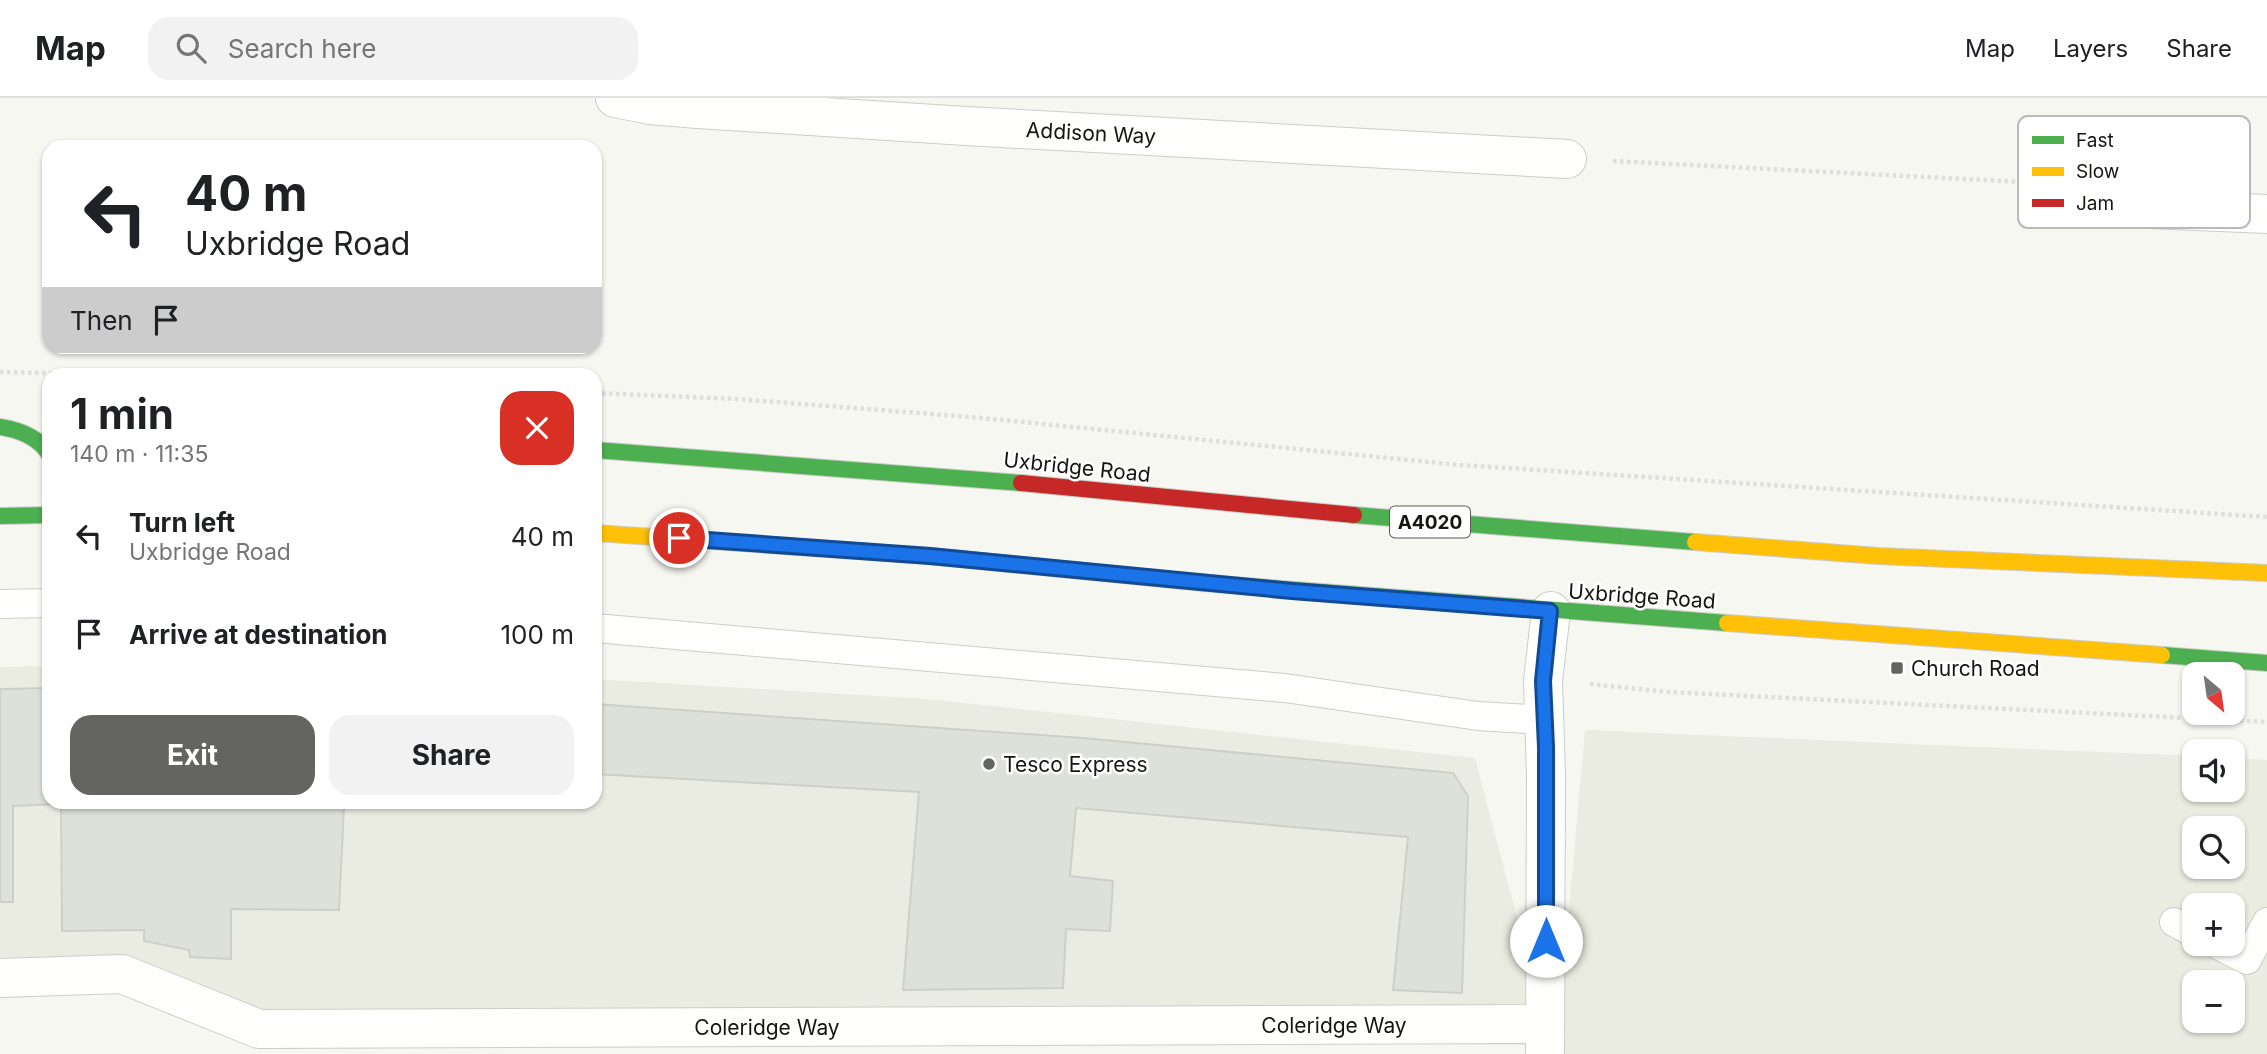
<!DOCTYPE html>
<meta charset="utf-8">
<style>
body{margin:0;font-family:Inter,sans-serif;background:#f2f2f2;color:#202124;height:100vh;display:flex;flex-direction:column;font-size:26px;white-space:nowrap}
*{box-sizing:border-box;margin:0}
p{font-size:23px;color:#757577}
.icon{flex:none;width:38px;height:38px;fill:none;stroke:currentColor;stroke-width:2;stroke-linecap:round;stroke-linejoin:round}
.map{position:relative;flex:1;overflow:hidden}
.details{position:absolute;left:42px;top:270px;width:560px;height:441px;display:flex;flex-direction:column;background:#fff;border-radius:21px;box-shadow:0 2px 5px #0004}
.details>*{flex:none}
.top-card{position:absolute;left:42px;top:42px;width:560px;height:214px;border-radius:21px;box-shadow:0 2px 5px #0004;background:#fff;color:#202124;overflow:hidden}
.needle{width:46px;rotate:151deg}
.buttons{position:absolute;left:2182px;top:564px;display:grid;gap:14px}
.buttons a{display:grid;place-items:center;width:63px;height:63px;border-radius:14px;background:#fff;box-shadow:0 2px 5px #0004;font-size:35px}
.pin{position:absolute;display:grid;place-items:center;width:60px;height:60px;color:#fff;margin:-30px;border:4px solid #fff;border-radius:50%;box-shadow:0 2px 7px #0007}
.me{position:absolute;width:77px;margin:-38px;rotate:0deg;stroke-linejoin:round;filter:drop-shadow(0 0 5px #0008)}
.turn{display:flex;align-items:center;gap:24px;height:147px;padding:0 28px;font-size:32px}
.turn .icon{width:91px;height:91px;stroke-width:2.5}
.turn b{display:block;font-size:49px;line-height:60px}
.then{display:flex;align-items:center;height:66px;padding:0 28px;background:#0003;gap:14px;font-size:26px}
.round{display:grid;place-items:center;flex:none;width:74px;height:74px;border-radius:21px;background:#f2f2f2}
.head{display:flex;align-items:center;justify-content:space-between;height:119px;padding:0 28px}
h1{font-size:42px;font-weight:700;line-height:52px}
.primary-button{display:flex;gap:14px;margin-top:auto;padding:14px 28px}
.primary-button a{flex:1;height:80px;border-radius:21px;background:#646460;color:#fff;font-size:28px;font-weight:700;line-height:80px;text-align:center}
.primary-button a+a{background:#f2f2f2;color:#202124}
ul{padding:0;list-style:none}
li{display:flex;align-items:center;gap:21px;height:98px;padding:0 28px}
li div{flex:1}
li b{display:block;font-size:26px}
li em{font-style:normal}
header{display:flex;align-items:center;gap:42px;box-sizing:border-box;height:98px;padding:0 35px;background:#fff;border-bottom:2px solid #e0e0e0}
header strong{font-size:33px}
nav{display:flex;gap:38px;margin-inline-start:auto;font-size:24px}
.search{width:490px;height:63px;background:#f2f2f2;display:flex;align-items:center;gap:18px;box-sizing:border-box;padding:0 24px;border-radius:21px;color:#757577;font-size:26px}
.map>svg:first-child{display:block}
.built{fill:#ebece1;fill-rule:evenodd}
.building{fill:#dde1d9;stroke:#cecfcb;stroke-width:2}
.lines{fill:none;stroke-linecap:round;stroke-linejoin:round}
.lane-casing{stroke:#ccccc8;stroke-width:30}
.street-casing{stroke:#ccccc8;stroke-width:40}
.fast-casing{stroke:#ccccc8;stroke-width:18}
.slow-casing{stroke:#ccccc8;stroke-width:18}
.jam-casing{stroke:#ccccc8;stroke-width:18}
.path{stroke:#dededd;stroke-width:4.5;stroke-dasharray:3.5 3.5;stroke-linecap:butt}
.lane{stroke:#fefefd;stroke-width:28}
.street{stroke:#fefefd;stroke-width:38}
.fast{stroke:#4caf50;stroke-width:16}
.slow{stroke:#ffc107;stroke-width:16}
.jam{stroke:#c62828;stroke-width:16}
.route-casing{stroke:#114b97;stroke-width:18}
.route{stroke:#1a73e8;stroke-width:12}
.poi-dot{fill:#646460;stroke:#fff;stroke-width:2.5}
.labels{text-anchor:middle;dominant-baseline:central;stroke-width:5;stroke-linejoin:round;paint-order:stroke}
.shield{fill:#fff;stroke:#5b5b59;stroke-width:2}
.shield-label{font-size:19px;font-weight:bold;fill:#151512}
.street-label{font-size:21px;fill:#151512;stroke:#fff}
.poi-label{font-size:21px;fill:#151512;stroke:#fff;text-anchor:start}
.key{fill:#fff;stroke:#b9b9b8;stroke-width:2}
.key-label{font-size:19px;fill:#151512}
</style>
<header>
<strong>Map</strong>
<div class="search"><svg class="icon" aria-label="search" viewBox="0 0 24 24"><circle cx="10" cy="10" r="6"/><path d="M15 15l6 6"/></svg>Search here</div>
<nav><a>Map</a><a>Layers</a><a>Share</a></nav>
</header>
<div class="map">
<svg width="2267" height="956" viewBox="0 0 2267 956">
<rect width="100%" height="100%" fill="#f7f7f2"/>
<path class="built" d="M49,568v136h546v-123l332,20 548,59 70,266 -1286,5 -137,-54h-122v-308z
M1585,632l609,26v33h39v-31l34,2v294h-711zM2194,730h39v38h-39zM2194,807h39v38h-39zM2194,884h39v38h-39z"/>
<path class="building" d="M49,590v114h343v5h-48l-5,103 -108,-1v50l-41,-2 -1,-7 -45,-9v-11l-82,1 -1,-127 -48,2v96h-13v-213z
M595,606l488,34 370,35 15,23 -6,197 -69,-3 15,-153 -332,-29 -6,68 43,5 -3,50 -44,-2 -3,59 -160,2 16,-198 -324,-18z"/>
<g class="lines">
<g class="lane-casing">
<path id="lane" d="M0,506l49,-1
M595,530l690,60 193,28 67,4
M2174,824l20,11
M2214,845l33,17 20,-38"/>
</g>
<g class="street-casing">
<path id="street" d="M615,0l35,7 48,4 268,17 601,33
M2150,111l117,5
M0,880l122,-4 137,55 1286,-5
M1545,956l1,-279 -3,-94 8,-70"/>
</g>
<g class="fast-casing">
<path id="fast" d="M0,329c20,3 38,10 49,27
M595,352l426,33
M1354,417l341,27
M0,418l49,-1
M1205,485l522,40
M2162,557l105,8"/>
</g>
<g class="slow-casing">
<path id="slow" d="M595,435l335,23 275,27
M1695,444l183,14 389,17
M1727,525l435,32"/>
</g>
<g class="jam-casing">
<path id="jam" d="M1021,385l333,32"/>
</g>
<path class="path" d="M1613,63l489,25 5,3
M0,274l84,2
M595,295l142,6 234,18 489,48 807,52
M1590,586l78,8 599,30"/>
<use href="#lane" class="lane"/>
<use href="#street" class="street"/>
<use href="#fast" class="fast"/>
<use href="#slow" class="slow"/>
<use href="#jam" class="jam"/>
</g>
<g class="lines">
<g class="route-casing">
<path id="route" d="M679,440l251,18 362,35 258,20 -7,70 3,66v194"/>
</g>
<use href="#route" class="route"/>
</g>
<g class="poi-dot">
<rect x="1890" y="563" width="14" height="14" rx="3.5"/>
<circle cx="989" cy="666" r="7"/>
</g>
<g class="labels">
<rect class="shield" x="1390" y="408.5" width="80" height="31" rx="5"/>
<g class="shield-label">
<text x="1430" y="424">A4020</text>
</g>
<g class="street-label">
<text transform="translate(1091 35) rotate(3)">Addison Way</text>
<text transform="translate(1077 369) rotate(6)">Uxbridge Road</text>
<text transform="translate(1642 498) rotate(4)">Uxbridge Road</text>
<text x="1334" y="927">Coleridge Way</text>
<text x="767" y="929">Coleridge Way</text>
</g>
<g class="poi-label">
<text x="1911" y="570">Church Road</text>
<text x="1003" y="666">Tesco Express</text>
</g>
</g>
<rect x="2018" y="18" width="232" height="112" rx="10" class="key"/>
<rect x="2032" y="38" width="32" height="8" fill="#4caf50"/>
<rect x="2032" y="69" width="32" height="9" fill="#ffc107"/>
<rect x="2032" y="101" width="32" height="8" fill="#c62828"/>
<g class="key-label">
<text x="2076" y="49">Fast</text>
<text x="2076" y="80">Slow</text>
<text x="2076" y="112">Jam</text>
</g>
</svg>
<div class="buttons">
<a><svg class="needle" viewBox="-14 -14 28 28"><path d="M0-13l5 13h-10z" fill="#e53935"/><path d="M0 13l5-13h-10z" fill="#757577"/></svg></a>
<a><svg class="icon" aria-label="sound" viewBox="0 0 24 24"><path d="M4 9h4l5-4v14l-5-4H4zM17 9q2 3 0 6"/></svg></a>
<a><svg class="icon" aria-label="search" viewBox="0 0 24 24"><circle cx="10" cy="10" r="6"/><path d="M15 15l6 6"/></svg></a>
<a>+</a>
<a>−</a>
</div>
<div class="pin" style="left:679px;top:440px;background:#d93025"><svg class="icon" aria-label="arrive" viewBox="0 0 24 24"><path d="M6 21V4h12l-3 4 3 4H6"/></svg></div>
<svg class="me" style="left:1546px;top:843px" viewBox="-20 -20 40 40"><circle r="19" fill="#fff"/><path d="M0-13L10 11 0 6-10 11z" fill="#1a73e8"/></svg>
<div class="top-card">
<div class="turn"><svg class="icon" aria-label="left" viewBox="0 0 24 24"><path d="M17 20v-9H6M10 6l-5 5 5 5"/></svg><div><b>40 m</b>Uxbridge Road</div></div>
<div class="then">Then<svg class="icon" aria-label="arrive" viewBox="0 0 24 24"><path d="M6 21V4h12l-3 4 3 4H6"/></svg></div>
</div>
<section class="details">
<div class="head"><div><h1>1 min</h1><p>140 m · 11:35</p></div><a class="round" style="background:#d93025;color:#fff"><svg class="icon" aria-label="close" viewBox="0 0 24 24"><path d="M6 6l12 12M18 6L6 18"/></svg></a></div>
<ul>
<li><svg class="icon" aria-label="left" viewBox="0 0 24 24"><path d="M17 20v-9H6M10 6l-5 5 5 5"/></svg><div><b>Turn left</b><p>Uxbridge Road</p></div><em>40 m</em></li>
<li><svg class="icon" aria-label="arrive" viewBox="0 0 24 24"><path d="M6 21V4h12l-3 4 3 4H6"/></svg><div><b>Arrive at destination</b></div><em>100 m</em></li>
</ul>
<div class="primary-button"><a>Exit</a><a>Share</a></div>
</section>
</div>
